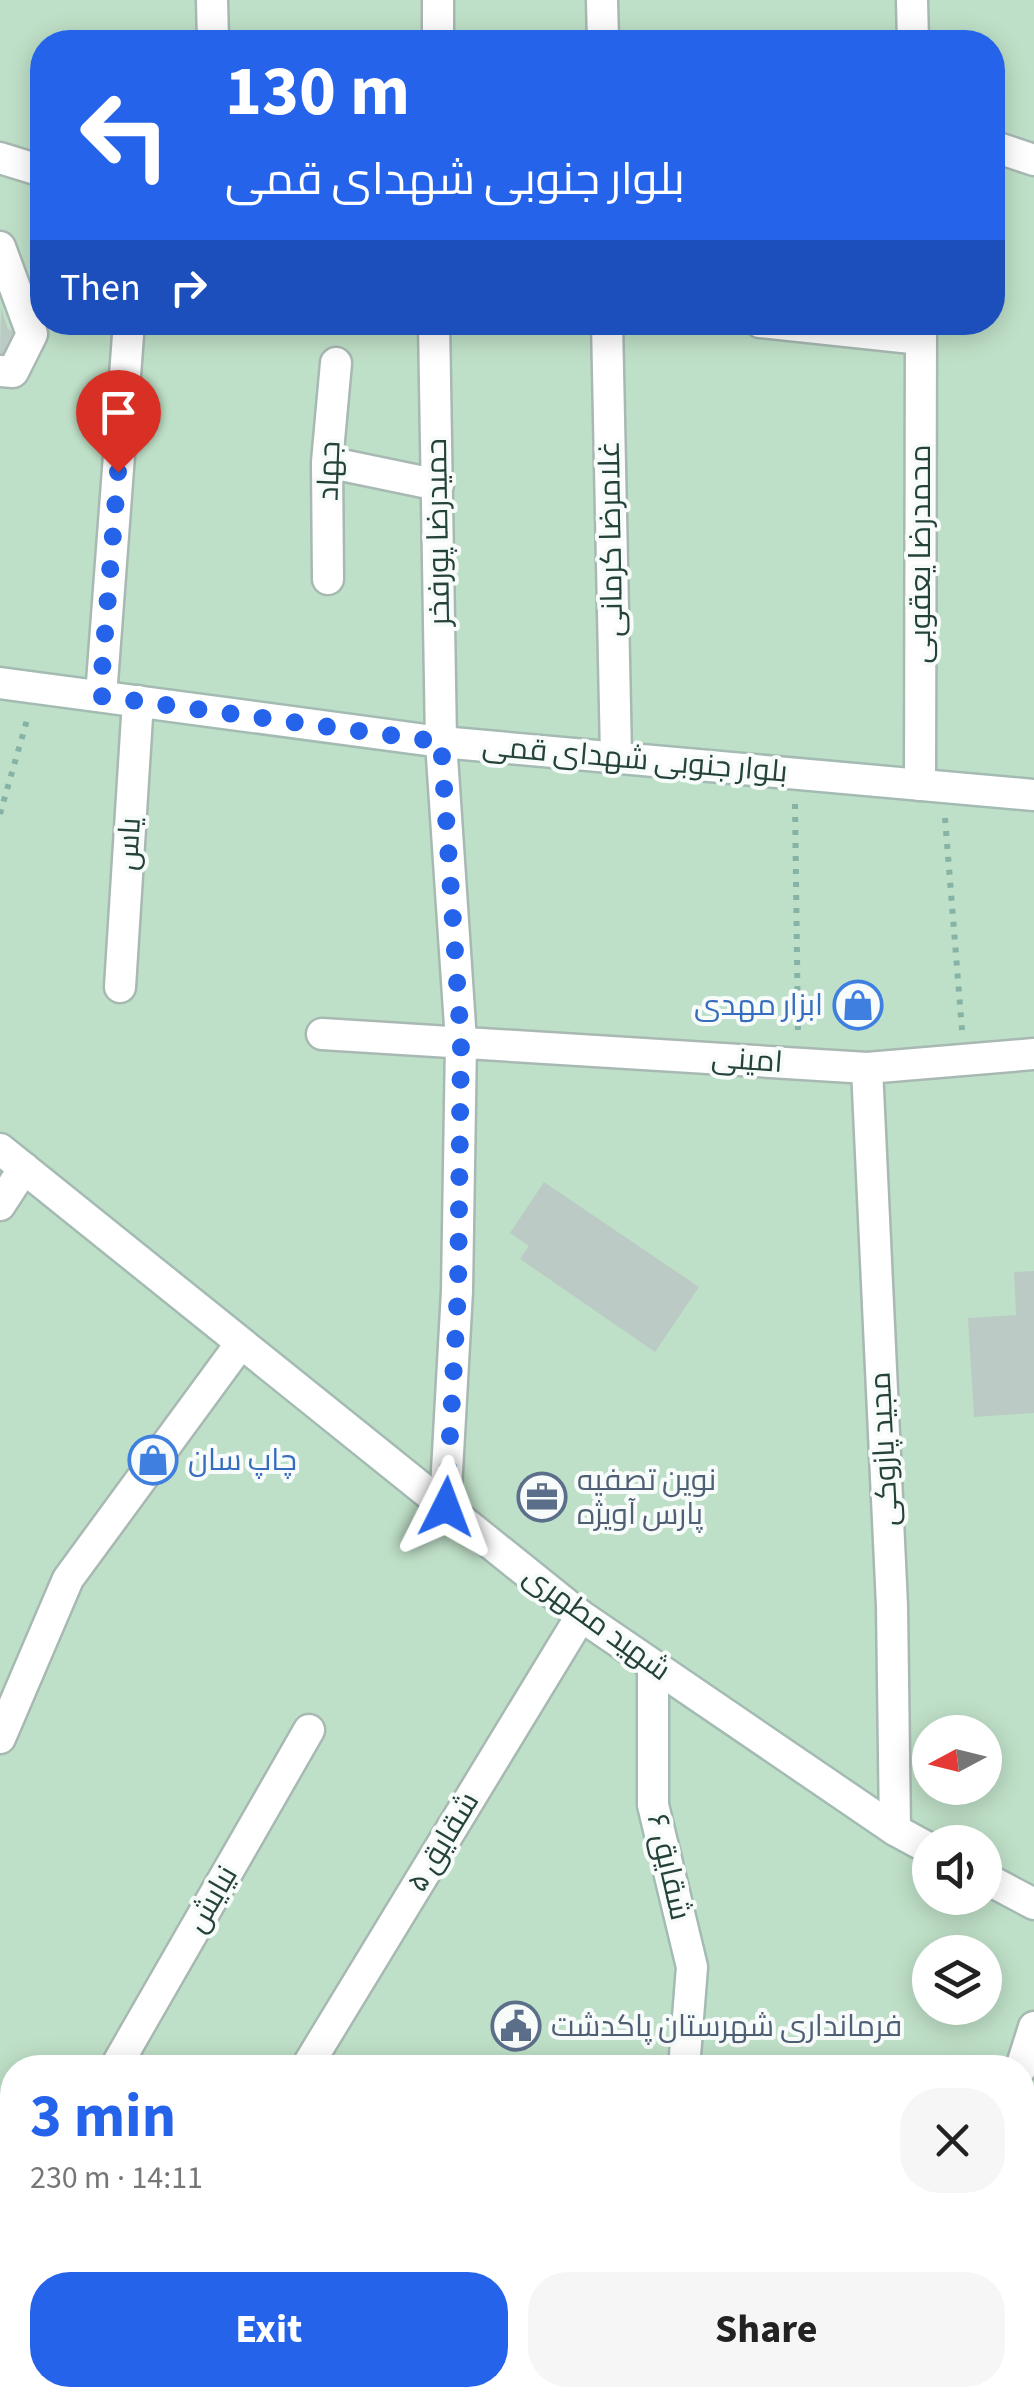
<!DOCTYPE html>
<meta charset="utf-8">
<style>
body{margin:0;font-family:"Source Sans 3",Cairo,sans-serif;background:#f6f6f6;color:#222;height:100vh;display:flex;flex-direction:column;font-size:38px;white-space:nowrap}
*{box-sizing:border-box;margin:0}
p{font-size:32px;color:#767676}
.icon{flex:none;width:55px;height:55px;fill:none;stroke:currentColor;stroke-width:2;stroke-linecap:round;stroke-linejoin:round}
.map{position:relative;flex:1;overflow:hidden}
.side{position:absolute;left:0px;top:2055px;width:1035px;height:352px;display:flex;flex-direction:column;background:#fff;border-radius:40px 40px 0 0;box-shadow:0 5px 25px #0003}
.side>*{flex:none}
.banner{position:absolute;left:30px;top:30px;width:975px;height:305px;border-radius:40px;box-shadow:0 5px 25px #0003;background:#2563eb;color:#fff;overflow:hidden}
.needle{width:65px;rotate:263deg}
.buttons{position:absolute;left:912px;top:1715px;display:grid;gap:20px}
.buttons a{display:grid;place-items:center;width:90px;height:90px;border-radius:50%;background:#fff;box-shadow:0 5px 25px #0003;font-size:50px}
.pin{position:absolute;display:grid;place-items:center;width:85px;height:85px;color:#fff;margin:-102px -42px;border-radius:50% 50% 50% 0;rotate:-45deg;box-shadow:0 0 10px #0007}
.pin .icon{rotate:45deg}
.me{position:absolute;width:110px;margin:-55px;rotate:3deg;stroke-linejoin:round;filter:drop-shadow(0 0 8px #0008)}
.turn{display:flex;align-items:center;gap:35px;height:210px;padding:0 30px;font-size:45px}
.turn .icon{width:130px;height:130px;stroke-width:2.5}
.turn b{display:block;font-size:70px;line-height:85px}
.then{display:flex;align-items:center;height:95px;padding:0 30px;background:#0003;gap:20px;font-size:38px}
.round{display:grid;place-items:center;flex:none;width:105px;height:105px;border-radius:40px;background:#f6f6f6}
.overview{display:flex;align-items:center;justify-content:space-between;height:170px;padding:0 30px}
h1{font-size:60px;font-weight:700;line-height:75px;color:#2563eb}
.button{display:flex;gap:20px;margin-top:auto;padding:20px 30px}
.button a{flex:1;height:115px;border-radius:40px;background:#2563eb;color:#fff;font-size:40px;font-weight:700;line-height:115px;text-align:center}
.button a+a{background:#f6f6f6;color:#222}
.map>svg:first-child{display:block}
.green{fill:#bfe0c8;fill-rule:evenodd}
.building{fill:#bbcac4}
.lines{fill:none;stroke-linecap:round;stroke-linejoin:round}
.minor-casing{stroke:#a8b8b2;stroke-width:35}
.secondary-casing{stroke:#a4bbb3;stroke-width:35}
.path{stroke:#86b3a5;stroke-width:6;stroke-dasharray:5 8;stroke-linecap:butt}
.minor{stroke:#fff;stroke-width:30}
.secondary{stroke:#fff;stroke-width:30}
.route{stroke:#2563eb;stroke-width:18;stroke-dasharray:0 32.4}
.labels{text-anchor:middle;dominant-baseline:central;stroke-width:8;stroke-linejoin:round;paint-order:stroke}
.street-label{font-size:30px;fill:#24423a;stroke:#f7fbf9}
.shop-label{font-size:30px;fill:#366cbe;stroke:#f7fbf9;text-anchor:end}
.service-label{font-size:30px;fill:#4e5e75;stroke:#f7fbf9;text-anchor:start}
</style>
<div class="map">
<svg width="1034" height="2406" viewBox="0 0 1034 2406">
<rect width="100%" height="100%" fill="#e6efeb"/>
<path class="green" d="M0,0h1034v2406h-1034zM42,42h950v280h-950zM930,1732h55v56h-55zM930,1842h55v56h-55zM930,1952h55v56h-55zM12,2068h1010v327h-1010z"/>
<path class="building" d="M1,308l7,21 12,6 -20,28z
M544,1182l155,105 -44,65 -135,-93 9,-13 -19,-13z
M1034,1271v142l-60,4 -6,-99 48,-3 -2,-43z"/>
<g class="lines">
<g class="minor-casing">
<path id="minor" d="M212,0l1,42
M602,0l1,42
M912,0l1,42
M438,42v-42
M992,146l42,14
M0,158l42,13
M0,247l32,87 -19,38 -13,-1
M434,322l7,420 20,299 -4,250 -12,216
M607,322l9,434
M760,322l161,17
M327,462l111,23
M328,579l-1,-117 9,-99
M101,696l28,-374
M920,785l1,-463
M120,987l18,-286
M322,1034l545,34 167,-14
M867,1068l25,538 3,224
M0,1205l24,-37
M0,1738l68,-159 173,-236
M115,2068l194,-338
M306,2068l275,-452
M1021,2068l13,-41
M0,2268l12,-22
M638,2395l29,11
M94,2406l7,-11"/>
</g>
<g class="secondary-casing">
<path id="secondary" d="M0,683l441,59 593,53
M0,1149l581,467 314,214 35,19
M653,1665v140l39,162 -8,101
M985,1878l49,26
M578,2406l3,-11"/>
</g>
<path class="path" d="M795,804l3,228
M0,814l27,-94
M945,818l17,212"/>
<use href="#minor" class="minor"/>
<use href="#secondary" class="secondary"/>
</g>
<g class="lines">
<path class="route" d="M118,472l-18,224 341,46 20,299 -3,250 -12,216"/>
</g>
<defs>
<g id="shop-ring" transform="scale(2.5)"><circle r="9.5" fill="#f7fbf9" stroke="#3f7fe0" stroke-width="1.5"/><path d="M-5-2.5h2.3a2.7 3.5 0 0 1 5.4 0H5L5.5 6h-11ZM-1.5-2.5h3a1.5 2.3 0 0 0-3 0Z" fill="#3f7fe0"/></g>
<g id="office-ring" transform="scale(2.5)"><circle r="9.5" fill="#f7fbf9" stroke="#5c6f8a" stroke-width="1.5"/><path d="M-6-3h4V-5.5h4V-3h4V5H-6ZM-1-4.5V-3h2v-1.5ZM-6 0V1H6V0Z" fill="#5c6f8a"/></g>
<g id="civic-ring" transform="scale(2.5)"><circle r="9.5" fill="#f7fbf9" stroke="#5c6f8a" stroke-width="1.5"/><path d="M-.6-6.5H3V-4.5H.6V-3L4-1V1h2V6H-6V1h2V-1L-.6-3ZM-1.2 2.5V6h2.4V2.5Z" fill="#5c6f8a"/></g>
</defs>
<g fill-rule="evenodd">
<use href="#shop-ring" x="858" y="1005"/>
<use href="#shop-ring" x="153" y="1460"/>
<use href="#office-ring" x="542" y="1497"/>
<use href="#civic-ring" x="516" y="2026"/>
</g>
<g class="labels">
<g class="street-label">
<text transform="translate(329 471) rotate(-88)">جهاد</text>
<text transform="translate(438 532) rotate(-91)">حمیدرضا پورفخر</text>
<text transform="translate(611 539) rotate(-91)">غلامرضا کرمانی</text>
<text transform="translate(920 554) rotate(-90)">محمدرضا یعقوبی</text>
<text transform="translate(635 759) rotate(5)">بلوار جنوبی شهدای قمی</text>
<text transform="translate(129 844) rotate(-87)">یاس</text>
<text transform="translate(747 1060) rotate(4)">امینی</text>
<text transform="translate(884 1449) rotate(-93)">مجید پازوکی</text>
<text transform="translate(597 1623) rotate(36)">شهید مطهری</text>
<text transform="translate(443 1842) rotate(-59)">شقایق ۵</text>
<text transform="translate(669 1867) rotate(77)">شقایق ۶</text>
<text transform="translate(212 1899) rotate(-60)">نیایش</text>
</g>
<g class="shop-label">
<text x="823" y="1005">ابزار مهدی</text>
<text x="188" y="1460" text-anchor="start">چاپ سان</text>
</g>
<g class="service-label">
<text x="577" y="1480">نوین تصفیه<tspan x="577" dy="34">پارس آویژه</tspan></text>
<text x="551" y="2026">فرمانداری شهرستان پاکدشت</text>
</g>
</g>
</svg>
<div class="buttons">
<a><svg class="needle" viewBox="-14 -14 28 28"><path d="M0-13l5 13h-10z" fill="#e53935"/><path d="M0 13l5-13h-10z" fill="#767676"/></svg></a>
<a><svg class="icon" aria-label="sound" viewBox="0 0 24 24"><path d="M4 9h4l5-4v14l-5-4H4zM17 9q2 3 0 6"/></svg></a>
<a><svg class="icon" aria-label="layers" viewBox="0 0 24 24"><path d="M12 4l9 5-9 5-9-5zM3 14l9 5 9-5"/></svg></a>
</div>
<div class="pin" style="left:118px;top:472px;background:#d93025"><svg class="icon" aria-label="arrive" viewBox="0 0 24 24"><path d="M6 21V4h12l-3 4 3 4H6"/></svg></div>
<svg class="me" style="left:446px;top:1507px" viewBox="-20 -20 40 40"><path d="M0-17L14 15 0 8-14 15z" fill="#2563eb" stroke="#fff" stroke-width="4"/></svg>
<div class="banner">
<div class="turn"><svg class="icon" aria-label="left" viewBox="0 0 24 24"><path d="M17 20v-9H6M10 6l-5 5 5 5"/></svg><div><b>130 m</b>بلوار جنوبی شهدای قمی</div></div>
<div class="then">Then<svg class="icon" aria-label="right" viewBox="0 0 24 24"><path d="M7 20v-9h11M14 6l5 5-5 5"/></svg></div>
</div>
<section class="side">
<div class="overview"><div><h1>3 min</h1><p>230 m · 14:11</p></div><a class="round"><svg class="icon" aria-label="close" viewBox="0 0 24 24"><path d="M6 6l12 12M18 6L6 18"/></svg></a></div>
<div class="button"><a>Exit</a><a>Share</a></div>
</section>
</div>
